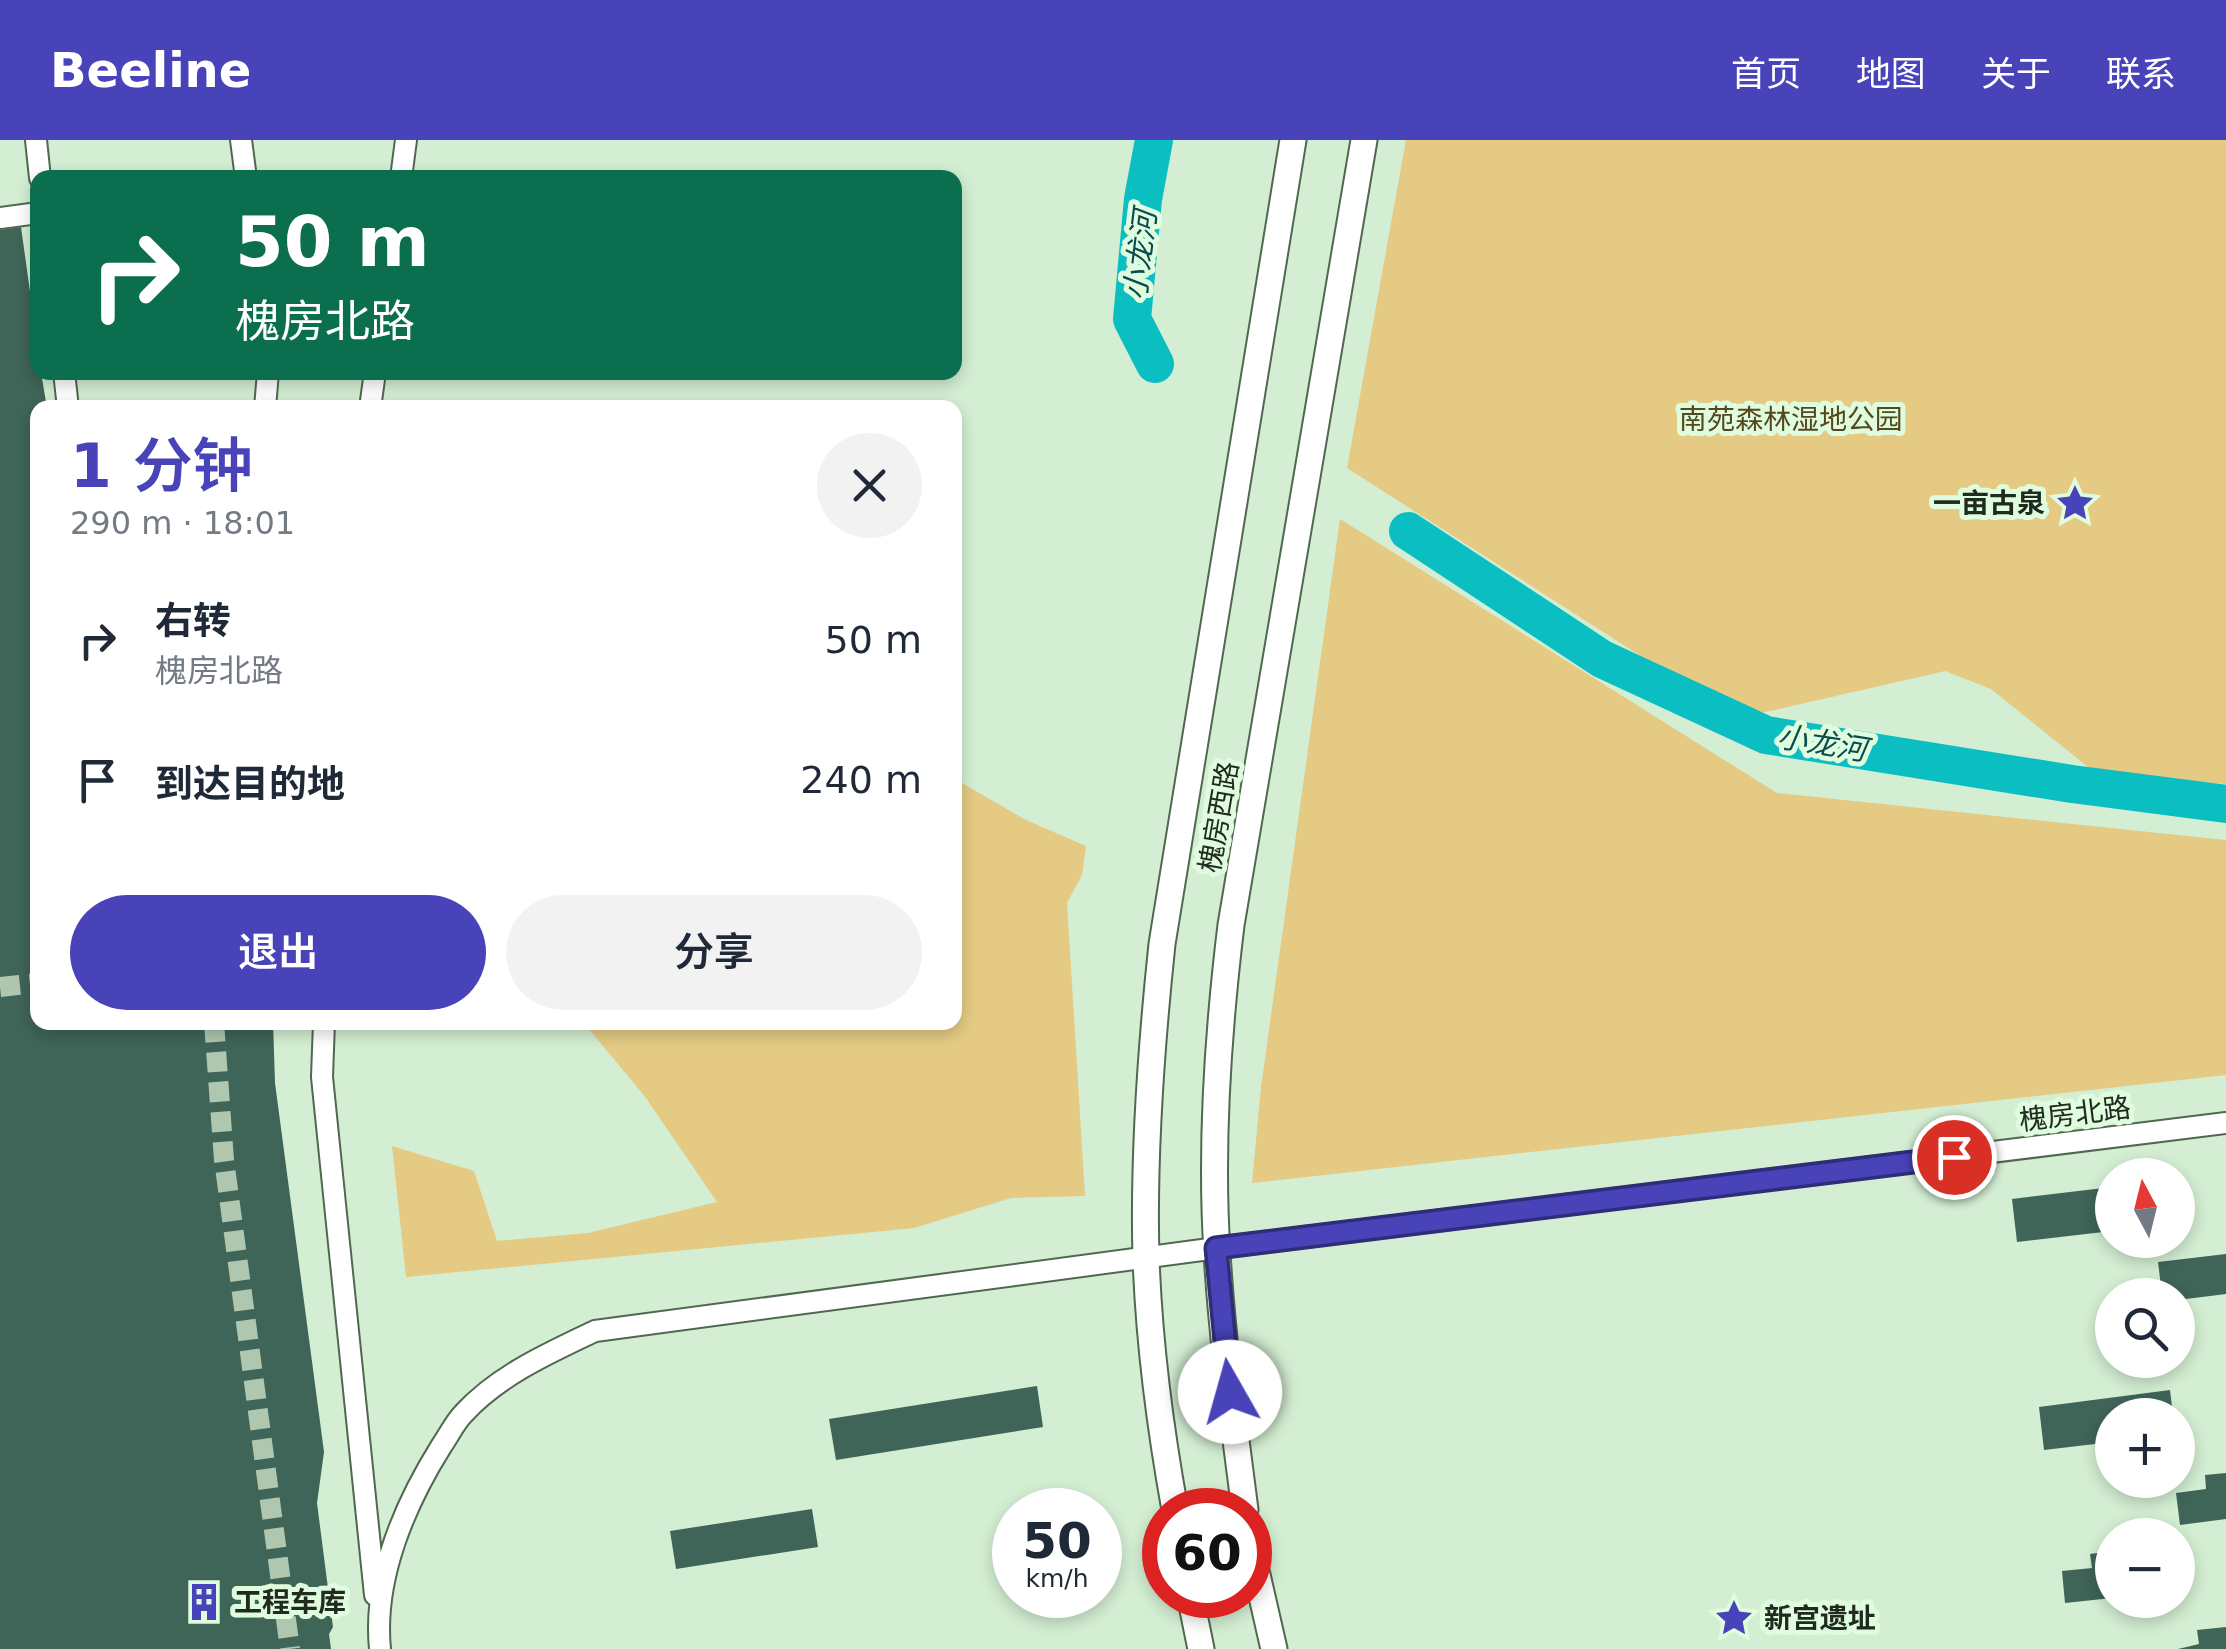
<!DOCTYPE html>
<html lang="zh">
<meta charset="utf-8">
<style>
body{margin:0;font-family:"DejaVu Sans","Noto Sans SC",sans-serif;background:#f2f2f3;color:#1f2937;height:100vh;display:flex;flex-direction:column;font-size:38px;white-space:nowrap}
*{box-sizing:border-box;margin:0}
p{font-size:32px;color:#747a83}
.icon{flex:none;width:55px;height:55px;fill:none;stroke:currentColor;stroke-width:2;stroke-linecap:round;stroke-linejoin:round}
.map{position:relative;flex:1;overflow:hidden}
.panel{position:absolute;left:30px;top:260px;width:932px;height:630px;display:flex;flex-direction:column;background:#fff;border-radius:20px;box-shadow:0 5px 15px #0003}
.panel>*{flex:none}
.banner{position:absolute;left:30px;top:30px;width:932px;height:210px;border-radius:20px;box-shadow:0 5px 15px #0003;background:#0b6e4f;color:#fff;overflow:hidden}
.needle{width:65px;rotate:353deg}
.tools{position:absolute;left:2095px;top:1018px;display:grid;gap:20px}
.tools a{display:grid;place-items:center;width:100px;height:100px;border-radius:50%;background:#fff;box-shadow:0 5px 15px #0003;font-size:50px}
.speed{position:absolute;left:992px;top:1348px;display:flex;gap:20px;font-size:50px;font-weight:700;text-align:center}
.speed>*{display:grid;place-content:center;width:130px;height:130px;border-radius:50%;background:#fff;box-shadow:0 5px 15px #0003;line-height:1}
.speed small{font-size:25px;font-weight:400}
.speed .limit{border:15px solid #d22;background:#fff;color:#111}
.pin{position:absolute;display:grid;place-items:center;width:85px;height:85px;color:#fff;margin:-42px;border:5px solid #fff;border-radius:50%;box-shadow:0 2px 10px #0007}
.me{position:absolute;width:110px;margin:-55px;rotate:353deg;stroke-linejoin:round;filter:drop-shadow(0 0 8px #0008)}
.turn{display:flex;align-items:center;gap:35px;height:210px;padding:0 40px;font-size:45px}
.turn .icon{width:130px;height:130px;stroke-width:2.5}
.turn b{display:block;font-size:70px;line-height:85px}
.round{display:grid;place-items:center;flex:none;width:105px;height:105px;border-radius:52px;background:#f2f2f3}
.overview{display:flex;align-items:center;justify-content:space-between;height:170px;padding:0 40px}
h1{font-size:60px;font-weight:600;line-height:75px;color:#4843b9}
.action{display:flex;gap:20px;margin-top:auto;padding:20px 40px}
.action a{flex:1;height:115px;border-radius:60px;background:#4843b9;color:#fff;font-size:40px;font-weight:600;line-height:115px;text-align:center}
.action a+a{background:#f2f2f3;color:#1f2937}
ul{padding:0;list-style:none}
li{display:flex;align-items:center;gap:30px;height:140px;padding:0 40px}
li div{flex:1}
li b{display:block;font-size:38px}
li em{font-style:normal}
header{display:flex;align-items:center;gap:60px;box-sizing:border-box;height:140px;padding:0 50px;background:#4843b9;color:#fff}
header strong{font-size:48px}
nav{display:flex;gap:55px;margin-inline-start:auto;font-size:35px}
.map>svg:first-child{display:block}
.green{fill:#e4ca83}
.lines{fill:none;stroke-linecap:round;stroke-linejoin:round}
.river{stroke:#0abec2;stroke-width:38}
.building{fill:#3f6458}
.minor-tunnel{stroke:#afc7ae;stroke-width:20;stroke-dasharray:20 10;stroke-linecap:butt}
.minor-casing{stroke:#516850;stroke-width:24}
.major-casing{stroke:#516850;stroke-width:29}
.minor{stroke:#fff;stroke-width:20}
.major{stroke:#fff;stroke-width:25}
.route-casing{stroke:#2f2c78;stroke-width:25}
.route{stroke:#4843b9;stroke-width:18}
.labels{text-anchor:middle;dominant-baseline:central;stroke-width:10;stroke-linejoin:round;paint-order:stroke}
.park-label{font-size:28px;fill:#55471e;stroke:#e0fcdf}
.poi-label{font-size:28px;font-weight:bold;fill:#202a1f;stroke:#e0fcdf;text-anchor:start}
.street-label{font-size:28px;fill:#202a1f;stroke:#e0fcdf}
.water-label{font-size:30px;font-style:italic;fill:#094c4e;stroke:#e0fcdf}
</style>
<header>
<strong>Beeline</strong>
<nav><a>首页</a><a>地图</a><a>关于</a><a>联系</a></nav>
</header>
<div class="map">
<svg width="2226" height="1509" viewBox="0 0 2226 1509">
<rect width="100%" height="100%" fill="#d3eed2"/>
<path class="green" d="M1406,0h820v644l-128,-9 -107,-86 -46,-18 -188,43 -57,-20 -353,-226z
M1340,379l437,274 449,47v235l-974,108 9,-96z
M955,639l71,41 60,26 -4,29 -15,28 18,293 -74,2 -97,30 -508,49 -14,-131 82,25 23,70 91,-8 129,-31 -71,-104 -62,-75 371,-1z"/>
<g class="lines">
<path class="river" d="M1154,0l-11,59 -11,120 23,45
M1408,391l194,128 164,76 306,49 154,20"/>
</g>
<path class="building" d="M21,87l17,122v23h3l6,36h-9v614h235l2,61 49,369 -7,51 16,124 -4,7 2,15h-331v-1419z
M2112,1047v44l-95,11 -5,-43z
M2226,1114v40l-48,6v-5h-16l-4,-33z
M1037,1246l6,41 -207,33 -7,-41z
M2170,1250l3,25h-61v27l-68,8 -5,-43z
M2226,1333v46l-46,6 -4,-32 30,-4 -1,-14z
M812,1369l6,38 -142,22 -6,-38z
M2112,1411v47l-47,5 -3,-32 30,-3 -2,-14z
M2226,1487v22h-48l21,-5 -2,-14z"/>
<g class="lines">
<path class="minor-tunnel" d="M0,847l38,-4
M214,882l10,138 66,489"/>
<g class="minor-casing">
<path id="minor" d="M36,0l4,38
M241,0l5,38
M401,38l5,-38
M0,78l38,-5
M64,232l4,36
M265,268l3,-36
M370,268l5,-36
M324,882l-2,55 53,518
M380,1509c-7,-71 25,-145 62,-204 7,-10 13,-23 22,-32 35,-38 85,-60 131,-82l622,-83 1009,-125"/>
</g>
<g class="major-casing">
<path id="major" d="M1175,1370c-15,-83 -26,-168 -29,-252 -3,-105 5,-210 16,-314l131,-804
M1245,1370c-11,-86 -23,-171 -28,-258 -7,-108 1,-220 14,-327l133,-785
M1250,1404l24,105
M1190,1455l11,54"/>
</g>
<use href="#minor" class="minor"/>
<use href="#major" class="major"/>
</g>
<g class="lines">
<g class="route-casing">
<path id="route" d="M1230,1252l-14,-144 738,-91"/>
</g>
<use href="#route" class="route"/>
</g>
<defs>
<g id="sight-bare" transform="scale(3)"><path d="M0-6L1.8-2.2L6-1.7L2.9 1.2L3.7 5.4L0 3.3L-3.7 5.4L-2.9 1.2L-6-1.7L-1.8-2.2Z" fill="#4843b9" stroke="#e0fcdf" stroke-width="2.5" paint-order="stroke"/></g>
<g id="building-bare" transform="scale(3)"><path d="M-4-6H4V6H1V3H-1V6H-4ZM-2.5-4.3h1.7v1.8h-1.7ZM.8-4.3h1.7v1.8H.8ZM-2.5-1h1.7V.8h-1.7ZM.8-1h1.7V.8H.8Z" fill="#4843b9" stroke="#e0fcdf" stroke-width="2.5" paint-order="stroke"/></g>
</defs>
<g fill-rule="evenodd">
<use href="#sight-bare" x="2075" y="363"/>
<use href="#building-bare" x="204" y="1462"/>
<use href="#sight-bare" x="1734" y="1478"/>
</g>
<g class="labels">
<g class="park-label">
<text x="1791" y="279">南苑森林湿地公园</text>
</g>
<g class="poi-label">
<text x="2045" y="363" text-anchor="end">一亩古泉</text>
<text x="234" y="1462">工程车库</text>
<text x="1764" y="1478">新宫遗址</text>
</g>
<g class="street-label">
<text transform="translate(1219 677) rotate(-80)">槐房西路</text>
<text transform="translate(2075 974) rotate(-7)">槐房北路</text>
</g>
<g class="water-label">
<text transform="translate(1140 115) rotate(-83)">小龙河</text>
<text transform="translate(1822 603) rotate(9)">小龙河</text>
</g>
</g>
</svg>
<div class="tools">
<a><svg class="needle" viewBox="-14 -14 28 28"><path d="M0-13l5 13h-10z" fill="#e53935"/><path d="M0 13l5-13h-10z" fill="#747a83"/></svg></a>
<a><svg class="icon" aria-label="search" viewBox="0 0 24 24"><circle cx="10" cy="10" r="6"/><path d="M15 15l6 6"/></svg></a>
<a>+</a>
<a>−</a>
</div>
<div class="speed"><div>50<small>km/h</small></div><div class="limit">60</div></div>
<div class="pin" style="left:1954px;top:1017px;background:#d93025"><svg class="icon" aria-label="arrive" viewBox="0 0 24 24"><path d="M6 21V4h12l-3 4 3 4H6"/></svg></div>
<svg class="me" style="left:1230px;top:1252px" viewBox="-20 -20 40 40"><circle r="19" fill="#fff"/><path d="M0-13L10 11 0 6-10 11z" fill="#4843b9"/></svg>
<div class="banner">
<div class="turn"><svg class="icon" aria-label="right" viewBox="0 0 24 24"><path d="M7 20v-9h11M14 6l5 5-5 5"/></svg><div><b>50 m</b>槐房北路</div></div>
</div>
<section class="panel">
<div class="overview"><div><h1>1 分钟</h1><p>290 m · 18:01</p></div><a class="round"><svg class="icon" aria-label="close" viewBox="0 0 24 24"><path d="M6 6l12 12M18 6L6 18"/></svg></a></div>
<ul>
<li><svg class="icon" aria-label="right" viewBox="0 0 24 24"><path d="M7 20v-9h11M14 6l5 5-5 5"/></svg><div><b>右转</b><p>槐房北路</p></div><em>50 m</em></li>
<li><svg class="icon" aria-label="arrive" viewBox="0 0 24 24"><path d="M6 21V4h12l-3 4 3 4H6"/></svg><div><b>到达目的地</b></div><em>240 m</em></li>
</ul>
<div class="action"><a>退出</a><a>分享</a></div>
</section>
</div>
